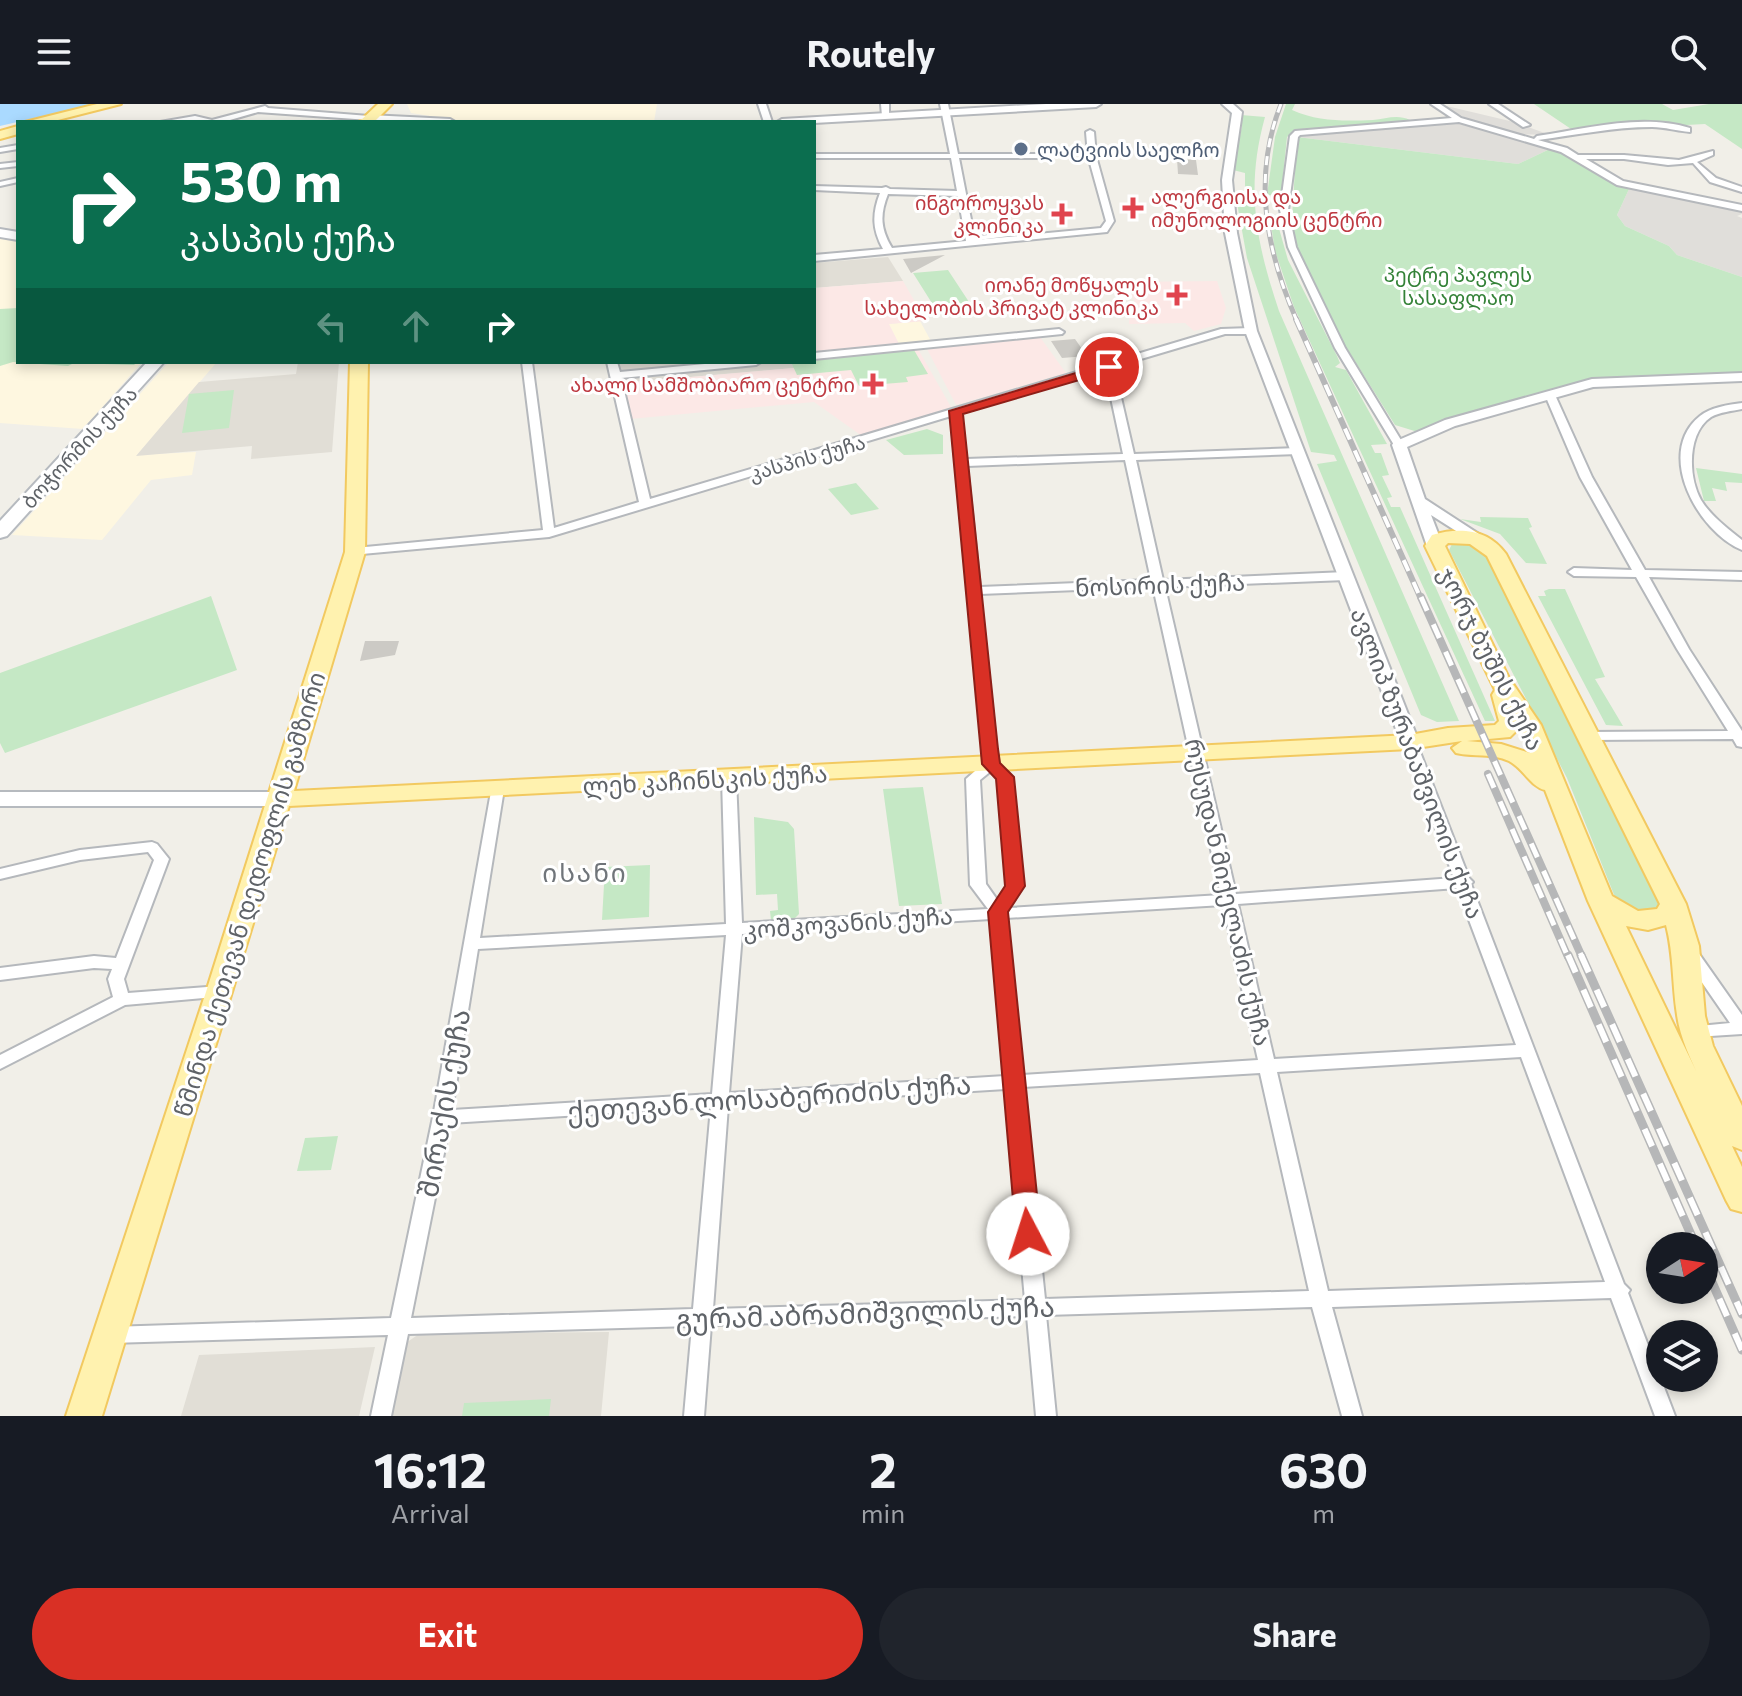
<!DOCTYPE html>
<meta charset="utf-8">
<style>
body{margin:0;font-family:Commissioner,"Noto Sans Georgian",sans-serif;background:#20242c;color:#f1f3f6;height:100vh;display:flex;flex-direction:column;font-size:30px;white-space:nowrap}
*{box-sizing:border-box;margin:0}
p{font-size:26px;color:#9ea1a6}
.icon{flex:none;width:44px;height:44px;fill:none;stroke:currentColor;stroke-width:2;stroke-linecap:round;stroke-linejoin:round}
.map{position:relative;height:1312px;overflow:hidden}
.panel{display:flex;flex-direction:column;background:#171b24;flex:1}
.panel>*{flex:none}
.guide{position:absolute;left:16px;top:16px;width:800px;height:244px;border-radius:0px;box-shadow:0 4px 12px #0003;background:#0b6e4f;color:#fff;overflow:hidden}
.needle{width:52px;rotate:78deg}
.tools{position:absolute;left:1646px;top:1128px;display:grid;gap:16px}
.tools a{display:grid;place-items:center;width:72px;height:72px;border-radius:50%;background:#171b24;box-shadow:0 4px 12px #0003;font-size:40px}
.pin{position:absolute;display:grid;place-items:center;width:68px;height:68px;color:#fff;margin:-34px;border:4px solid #fff;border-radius:50%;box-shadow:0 2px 8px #0007}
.me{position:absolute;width:88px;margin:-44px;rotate:355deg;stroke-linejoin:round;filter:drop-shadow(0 0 6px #0008)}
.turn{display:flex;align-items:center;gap:28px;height:168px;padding:0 32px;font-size:36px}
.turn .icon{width:104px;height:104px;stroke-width:2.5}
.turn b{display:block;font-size:56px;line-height:68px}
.lanes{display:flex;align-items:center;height:76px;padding:0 32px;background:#0003;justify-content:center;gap:40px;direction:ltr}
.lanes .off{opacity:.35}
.eta{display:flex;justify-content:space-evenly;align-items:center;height:136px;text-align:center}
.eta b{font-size:48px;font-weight:700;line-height:56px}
.button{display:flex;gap:16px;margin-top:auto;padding:16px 32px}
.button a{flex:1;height:92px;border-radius:48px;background:#d93025;color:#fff;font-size:32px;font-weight:700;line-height:92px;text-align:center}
.button a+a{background:#20242c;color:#f1f3f6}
header{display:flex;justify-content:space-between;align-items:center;height:104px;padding:0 32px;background:#171b24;font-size:36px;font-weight:700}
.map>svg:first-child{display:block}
.commercial{fill:#fef7e0}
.industrial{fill:#e0deda}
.education{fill:#e1ded6}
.medical{fill:#fce8e6}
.green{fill:#c5e8c5}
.water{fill:#aadaff}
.building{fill:#cccac5}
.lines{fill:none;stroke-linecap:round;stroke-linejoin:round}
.pedestrian-casing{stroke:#b5b8bc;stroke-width:4}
.minor-casing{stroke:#b5b8bc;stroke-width:4}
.tertiary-casing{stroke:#b5b8bc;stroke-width:4}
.secondary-casing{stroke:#b6babf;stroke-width:4}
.primary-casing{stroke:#f2c960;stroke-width:4}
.pedestrian{fill:#fff;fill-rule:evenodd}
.minor{fill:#fff;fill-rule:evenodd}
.tertiary{fill:#fff;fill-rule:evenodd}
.secondary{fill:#fff;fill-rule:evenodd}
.primary{fill:#fff2af;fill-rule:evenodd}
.rail-far3-casing{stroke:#b6b7b8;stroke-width:5}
.rail-far2-casing{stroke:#b6b7b8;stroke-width:6}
.rail-far1-casing{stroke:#b6b7b8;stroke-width:8}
.rail-casing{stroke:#b6b7b8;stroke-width:9}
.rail-far3{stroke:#fff;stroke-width:3;stroke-dasharray:9;stroke-linecap:butt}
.rail-far2{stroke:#fff;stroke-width:4;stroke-dasharray:12;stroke-linecap:butt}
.rail-far1{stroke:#fff;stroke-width:5;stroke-dasharray:15;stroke-linecap:butt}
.rail{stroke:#fff;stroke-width:6;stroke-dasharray:19;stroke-linecap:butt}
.route{fill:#d93025;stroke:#8d1f18;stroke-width:2}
.service-dot{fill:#5c6f8a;stroke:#fff;stroke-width:3}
.health-dot{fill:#e0444e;stroke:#fff;stroke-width:3}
.labels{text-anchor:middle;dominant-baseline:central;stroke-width:6;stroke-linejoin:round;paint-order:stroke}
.far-service-label{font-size:20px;fill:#4e5e75;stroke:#fff;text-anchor:start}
.far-health-label{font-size:20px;fill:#be3a42;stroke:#fff;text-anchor:end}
.far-park-label{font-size:20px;fill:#348238;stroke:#fff}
.far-street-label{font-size:20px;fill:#5f6368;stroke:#fff}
.street-label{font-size:24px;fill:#5f6368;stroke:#fff}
.neighbourhood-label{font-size:26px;letter-spacing:2px;fill:#70757a;stroke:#fff}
.near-street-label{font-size:28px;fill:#5f6368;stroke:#fff}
</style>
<header><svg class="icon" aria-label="menu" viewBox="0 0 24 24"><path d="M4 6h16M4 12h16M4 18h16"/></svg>Routely<svg class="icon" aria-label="search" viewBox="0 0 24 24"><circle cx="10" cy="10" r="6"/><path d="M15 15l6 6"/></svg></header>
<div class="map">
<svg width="1742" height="1312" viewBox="0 0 1742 1312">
<rect width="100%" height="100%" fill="#f1efe8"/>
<path class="commercial" d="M407,0h250l-3,18 -191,-1 -52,-8z
M0,133l18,3v122h124l-59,67 -83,-6z
M920,217l12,22 -32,3 -12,-22z
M169,258h48l-80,93 59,-3 -4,23 -41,5 -49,60 -90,-5z"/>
<path class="industrial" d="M1438,0l76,18 36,13 -32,-1 -44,-12z
M1452,18l100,26 -34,16 -221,-27 9,-4z
M1629,85l23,2 90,18v5l-5,2 5,2v59l-65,-22 -8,-9 -44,-20 -8,-11z"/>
<path class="education" d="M888,153l15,24 -89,7v-25z
M298,258h41l-7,90 -81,7 1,-13 -116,10 63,-74 97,-8z
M617,258h187l2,5 -184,16z
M609,1228l-8,84h-215l14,-69 19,-13z
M375,1243l-16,69h-178l18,-61z"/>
<path class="medical" d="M903,177l23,40 -37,3 11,22 -86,8v-66z
M1217,177l9,27 -5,16 -27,7 -9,-8 -56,1v-7l11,-1 -13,-34z
M1040,233l26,36 -110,32 -30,-58z
M918,245l33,58 -89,29 -48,-34 -184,17 -8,-36 183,-16 9,-5v-4z"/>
<path class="green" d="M1286,0h9l-3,6c27,12 52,11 81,10 13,-1 24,-6 37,0l-116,11 -7,6 -6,59 -14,-1 8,-58z
M1534,0h128l11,6 36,-6h33v45l-37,-25 -131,7z
M1241,11l24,2c-20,72 -9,125 14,194l180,410 -22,1 -16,-7 -104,-251 20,-3 -3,-6 -23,-3 -64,-194 -12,-66h10v-19l-12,-3 9,-44z
M1297,33l221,27 34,-16c29,11 46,33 77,41l-12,26 8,11 44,20 8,9 65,22v98l-144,4 -177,54 -26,-8 -64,-102 -35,-79 -4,-27z
M1270,114h6l12,42 49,96 3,7 -5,4 11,3 41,74 -16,1 4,8h6l8,22 -7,1 10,21 -5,1 4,9h9l95,214h-10l-191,-414 -19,-56z
M948,166l23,35 -36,3 -22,-35z
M18,204v54h119l-3,3 -60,-2 -6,3 -55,-4 -13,4v-57z
M914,246l14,24 -22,3 2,5 -49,4 -8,-16 -54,5 -6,-13z
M234,286l-5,38 -47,5 7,-39z
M927,325l16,6v19l-39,1 -18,-15z
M1696,364l46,6v9l-17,-1 2,9 -15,-3 4,13h-12z
M856,379l23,26 -28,6 -23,-26z
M1480,413l48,1 4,9 -3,1 18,36 -21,-1 -26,-29 -40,-15 21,3z
M1462,439l21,7 52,94 125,260 -5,8c-16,1 -30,0 -40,-15l-48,-119 -118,-228 3,-6z
M1549,485h16l40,88 -10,2 28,47 -17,-1 -68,-129h8l-2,-5z
M211,492l26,74 -232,83 -5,-10v-70z
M923,683l19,117 -43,2 -16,-117z
M754,713l34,5 6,7 5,85 -5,5 -23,1 -1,-9 8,-1 -1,-16 -21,1z
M650,761l-1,52 -47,3 3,-53z
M338,1032l-7,34 -34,1 8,-33z
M551,1295l-2,17h-87l2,-13z"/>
<path class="water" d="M0,0h95l-95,22z"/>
<path class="building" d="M1177,55l19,1 2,15 -20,-1z
M945,151l-34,18 -8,-14z
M1075,235l12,17 -25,2 -11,-17z
M365,537h34l-4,14 -35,6z"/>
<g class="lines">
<g class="pedestrian-casing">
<path id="pedestrian" d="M1015,128l3,2 -1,1 -47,6 -3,-2 3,-2z"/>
</g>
<g class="minor-casing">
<path id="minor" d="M758,0h8l6,18h-8z
M881,0h8v14l-7,-2z
M940,0h8l10,50h91l4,2 -4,2h-90l16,82 126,-12 5,-7 -18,-65 -2,-24 4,-2 4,2 2,24 18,65 -7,11 -293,29v-6l69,-6c-11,-20 -11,-35 -3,-56l-66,-3v-4l68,2 4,-1 4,2 67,2 -6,-33h-137v-4h136zM888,90l70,2 8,45 -74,7c-12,-20 -12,-34 -4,-54z
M1431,0h9l21,14 73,21 3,-3c49,-7 104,-23 153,-8v4c-13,-1 -25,-5 -38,-5 -38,0 -76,8 -114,13l29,8 11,7h46l55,5 34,-9v4l-16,7 19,16 26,9v5l-32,-10 -17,-19 -25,2 -44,-6h-38l37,22 119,24v6l-125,-26 -56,-33 -102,-30 -159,13 -2,2 -10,73 8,37 49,101 59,97 -5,3 -5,-3 -59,-97 -47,-101 -8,-37 10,-74 5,-5 157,-13z
M1489,0h9l32,21 -7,2z
M265,2l3,2 101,8 4,2 -4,2 -111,-8 -35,10h-63l35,-6 17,4z
M18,41v4l-18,3v-4z
M18,58v4l-18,2v-4z
M18,74v4l-18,4v-4z
M1059,225l5,3 -2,2 -248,25v-6z
M1221,225l30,-1 5,3 -5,3h-26l-111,33 20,87 164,-6 5,3 -5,3 -162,6 27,120 183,-8 6,4 -6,4 -181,7 71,307 218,-16 -51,-136 7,-4 5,1 54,139 4,4 -2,2 153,400 6,6 -2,3 47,123h-20l-44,-118 -279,9 30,109h-20l-30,-109 -266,8 10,101h-20l-9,-100 -316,9 -7,91h-20l8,-90 -284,8 -17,82h-20l17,-81 -278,8 -7,-2 -3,-6 3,-6 7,-2 281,-9 42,-201 59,-331 5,-1 7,4 -24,149 246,-14 -4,-146 7,-4 7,4 6,145 246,-14 -18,-24 -4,-106 18,-16 -33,-347 -402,121 -198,18v-6l4,-1 188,-18 -21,-168h10l22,166 85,-26 -32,-140h10l3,10 106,-10h35l-5,3 -135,13 29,121zM1105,266l18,84 -157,5 -5,-46zM1125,356l26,120 -171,7 -13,-121zM1153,483l68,308 -212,13 14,-22 -11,-109 -14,-14 -18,-169zM991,667l7,7 9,108 -9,15 -12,-17 -6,-104zM1457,784l59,157 -242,14 -36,-155zM1223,801l35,155 -236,15 -16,-157zM991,815l14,157 -276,17 13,-159zM726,831l-14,159 -260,16 26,-161zM1521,953l84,225 -277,9 -51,-219zM1260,969l49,218 -264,8 -22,-212zM1006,985l19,211 -312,9 15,-203zM711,1003l-18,202 -282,9 39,-195z
M1550,288l5,3 37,82 53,93 97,2v8l-93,-3 40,72 53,82v16l-5,-1 -4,-7 -144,1 -7,-4 7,-4 139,-1 -51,-82 -41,-72 -62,-1 -6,-4 6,-4 58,2 -52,-93 -35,-82z
M1742,299v6c-10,2 -22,3 -31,8 -24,16 -23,60 -10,83 10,16 26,28 41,40v10c-44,-18 -88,-97 -42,-134 11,-9 28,-11 42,-13z
M152,738l5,2 12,15 -45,120 4,14 92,-7 6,2 2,4 -2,4 -101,9 -125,64v-14l113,-58 -5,-18 4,-10 -18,-1 -94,12v-12l94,-12 22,2 38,-98 -6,-8 -68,8 -80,19v-10l80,-19z
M1691,846l6,1 45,64v19l-47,3 -6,-2 -2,-4 2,-4 41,-4 -47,-68 2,-4z"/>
</g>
<g class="tertiary-casing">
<path id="tertiary" d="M1046,0h55l-5,3 -282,16 -37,-1 5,-3z
M1222,0h11l9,8 -10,68 5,53 20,98 162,411 -3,4 -6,1 -9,-5 -156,-411 -20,-98 -3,-53 10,-67z
M369,11l81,4 5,3 -89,-2v-4z
M1742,269v8l-149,6 -138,39 -48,21 18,52 63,41 -8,5 -5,-2 -44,-28 12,31 -8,5 -8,-5 -35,-101 2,-3 51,-22 147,-41z"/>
</g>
<g class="secondary-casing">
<path id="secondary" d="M0,125l18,3v8l-18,-3z
M147,258h17l-157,174 -7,2v-17z
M0,688h279l8,2 3,5 -3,5 -8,2h-279z"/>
</g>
<g class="primary-casing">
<path id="primary" d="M97,0h24l-71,18h-25z
M378,0h14l-18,18h-15z
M18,22v8l-18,5v-8z
M350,258h18l-3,190 -71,239 1116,-56 38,-7 47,-3 4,-4 -7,-26 3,-5 -70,-144 7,-11c28,-8 56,-6 74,19l180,350 13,42 6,70 8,30 29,60v44l-10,-4 10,21v45l-11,-3 -5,-9 -138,-299 -43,-111c-14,-3 -22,-22 -36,-29 -17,-8 -36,-4 -53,-8l-4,-5 10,-7 -52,8 -1121,57 -187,610h-36l140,-424 139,-440zM1448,439l22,1 17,12 173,348 -3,5 -19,2 -26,-15 -71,-171 -32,-47 -64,-132zM1519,624l11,25 -29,-9 -34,-3 43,-4zM1666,821c8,30 6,59 11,90 3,23 14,45 24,66l-75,-155 22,4z"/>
</g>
<use href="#pedestrian" class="pedestrian"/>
<use href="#minor" class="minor"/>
<use href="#tertiary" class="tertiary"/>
<use href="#secondary" class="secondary"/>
<use href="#primary" class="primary"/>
<g class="rail-far3-casing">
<path id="rail-far3" d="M1281,0c-29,73 -15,147 16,217"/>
</g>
<g class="rail-far2-casing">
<path id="rail-far2" d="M1296,215l125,280"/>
</g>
<g class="rail-far1-casing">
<path id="rail-far1" d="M1421,493l161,360
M1488,670l80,183"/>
</g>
<g class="rail-casing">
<path id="rail" d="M1568,851l128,291
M1581,851l161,359
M1704,1160l38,86"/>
</g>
<use href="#rail-far3" class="rail-far3"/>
<use href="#rail-far2" class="rail-far2"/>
<use href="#rail-far1" class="rail-far1"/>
<use href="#rail" class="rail"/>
</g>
<path class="route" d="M1109,259l7,4 -2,3 -151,44 35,335 2,14 14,14 11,109 -17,26 33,322 -4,7 -9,3 -8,-3 -4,-7 -28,-322 17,-26 -9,-107 -14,-15 -33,-353z"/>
<circle class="service-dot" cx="1021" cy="45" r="8"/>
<g class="health-dot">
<path d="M1129 92h8v8h8v8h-8v8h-8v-8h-8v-8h8z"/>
<path d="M1058 98h8v8h8v8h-8v8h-8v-8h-8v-8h8z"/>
<path d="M1173 179h8v8h8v8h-8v8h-8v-8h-8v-8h8z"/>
<path d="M869 268h8v8h8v8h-8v8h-8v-8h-8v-8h8z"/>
</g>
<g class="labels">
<g class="far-service-label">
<text x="1037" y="45">ლატვიის საელჩო</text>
</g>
<g class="far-health-label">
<text x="1151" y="92" text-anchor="start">ალერგიისა და<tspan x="1151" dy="23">იმუნოლოგიის ცენტრი</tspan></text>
<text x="1044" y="98">ინგოროყვას<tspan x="1044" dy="23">კლინიკა</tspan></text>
<text x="1159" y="180">იოანე მოწყალეს<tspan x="1159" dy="23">სახელობის პრივატ კლინიკა</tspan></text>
<text x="855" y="280">ახალი სამშობიარო ცენტრი</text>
</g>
<g class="far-park-label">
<text x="1458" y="170">პეტრე პავლეს<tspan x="1458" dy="23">სასაფლაო</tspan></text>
</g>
<g class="far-street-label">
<text transform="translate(79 343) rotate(-47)">ბოჭორმის ქუჩა</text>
<text transform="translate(807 353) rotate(-16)">კასპის ქუჩა</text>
</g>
<g class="street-label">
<text transform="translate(1160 480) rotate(-2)">ნოსირის ქუჩა</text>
<text transform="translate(1492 554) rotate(63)">ჯორჯ ბუშის ქუჩა</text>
<text transform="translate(1418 659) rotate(69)">ავლიპ ზურაბაშვილის ქუჩა</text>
<text transform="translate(705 675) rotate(-3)">ლეხ კაჩინსკის ქუჩა</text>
<text transform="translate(1229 788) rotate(77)">რუსუდან მიქელაძის ქუჩა</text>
<text transform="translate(249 790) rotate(-73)">წმინდა ქეთევან დედოფლის გამზირი</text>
<text transform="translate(848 818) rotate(-4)">კოშკოვანის ქუჩა</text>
</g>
<g class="neighbourhood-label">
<text x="585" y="767">ისანი</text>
</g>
<g class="near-street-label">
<text transform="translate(769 993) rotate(-4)">ქეთევან ლოსაბერიძის ქუჩა</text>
<text transform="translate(443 999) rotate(-80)">შირაქის ქუჩა</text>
<text transform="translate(865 1208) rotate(-2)">გურამ აბრამიშვილის ქუჩა</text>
</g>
</g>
</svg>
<div class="tools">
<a><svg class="needle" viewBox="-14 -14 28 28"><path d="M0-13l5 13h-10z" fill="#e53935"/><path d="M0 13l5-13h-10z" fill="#9ea1a6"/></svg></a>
<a><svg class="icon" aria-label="layers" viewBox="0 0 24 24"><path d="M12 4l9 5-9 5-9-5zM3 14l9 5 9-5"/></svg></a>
</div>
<div class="pin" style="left:1109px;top:263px;background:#d93025"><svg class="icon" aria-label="arrive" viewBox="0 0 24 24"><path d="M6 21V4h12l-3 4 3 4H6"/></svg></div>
<svg class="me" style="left:1028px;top:1130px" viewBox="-20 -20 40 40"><circle r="19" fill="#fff"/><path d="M0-13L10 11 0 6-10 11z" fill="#d93025"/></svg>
<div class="guide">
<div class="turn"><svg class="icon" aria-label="right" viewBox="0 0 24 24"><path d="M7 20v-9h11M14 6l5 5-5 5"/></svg><div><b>530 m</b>კასპის ქუჩა</div></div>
<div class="lanes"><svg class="icon off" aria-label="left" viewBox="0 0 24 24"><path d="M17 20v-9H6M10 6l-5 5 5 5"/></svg><svg class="icon off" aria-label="ahead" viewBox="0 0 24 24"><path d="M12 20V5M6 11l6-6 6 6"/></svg><svg class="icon" aria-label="right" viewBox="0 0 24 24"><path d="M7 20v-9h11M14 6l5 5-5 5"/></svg></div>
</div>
</div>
<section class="panel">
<div class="eta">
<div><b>16:12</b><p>Arrival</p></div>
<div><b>2</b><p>min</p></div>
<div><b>630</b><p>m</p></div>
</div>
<div class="button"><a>Exit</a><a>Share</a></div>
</section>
